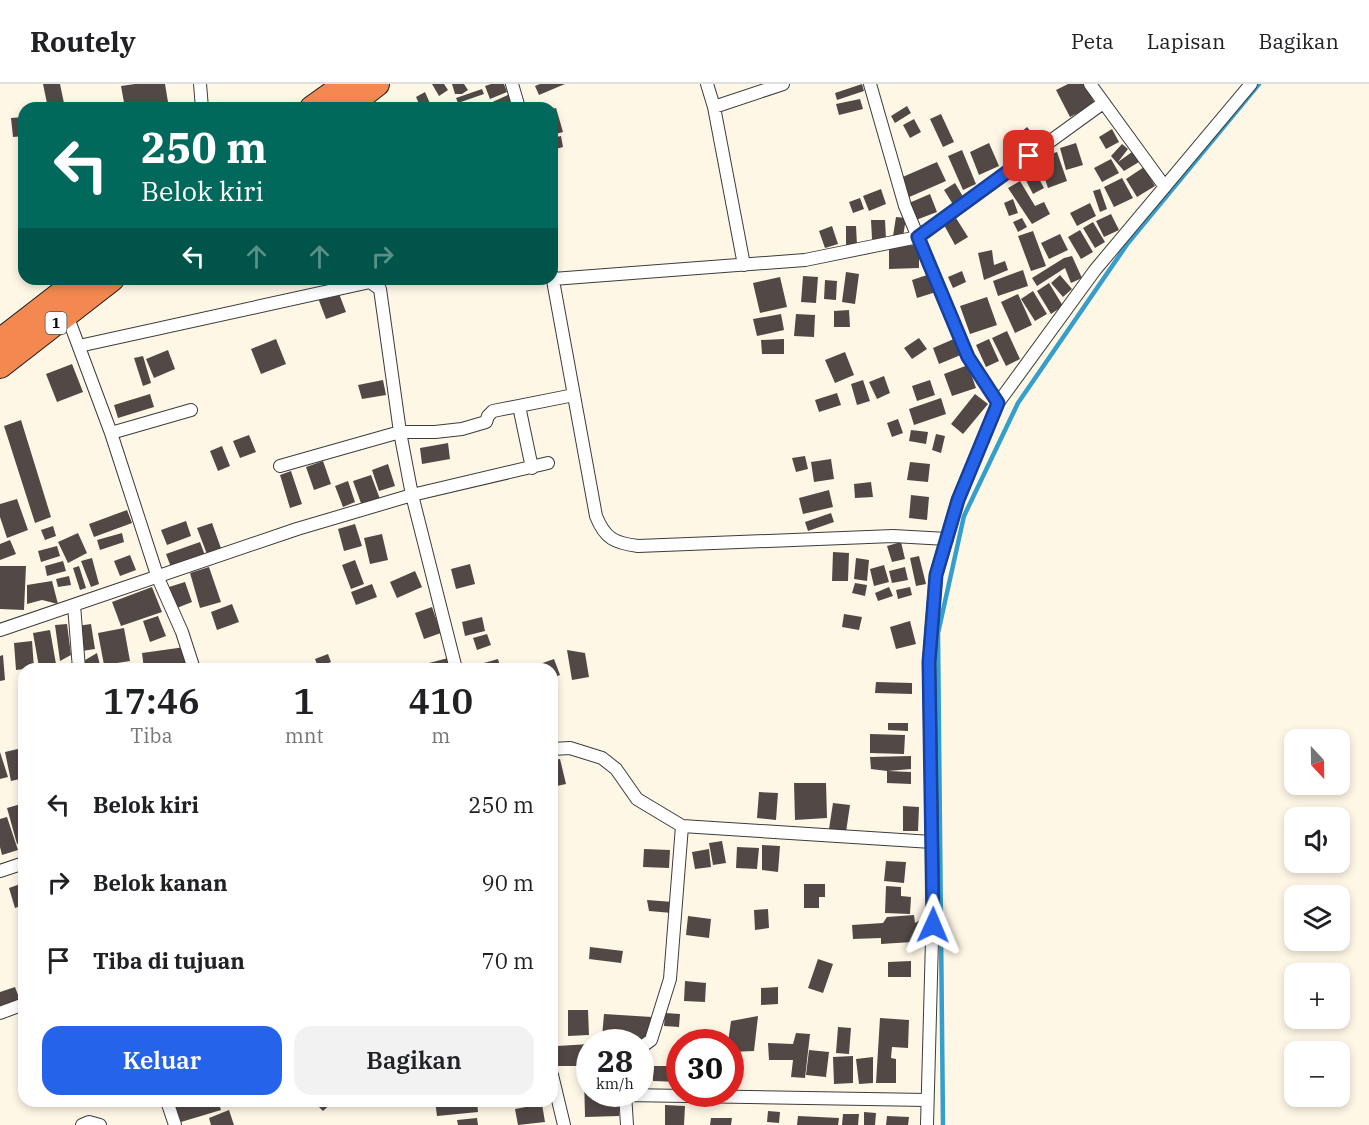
<!DOCTYPE html>
<html lang="id">
<meta charset="utf-8">
<style>
body{margin:0;font-family:"IBM Plex Serif",serif;background:#f2f2f2;color:#202124;height:100vh;display:flex;flex-direction:column;font-size:22px;white-space:nowrap}
*{box-sizing:border-box;margin:0}
p{font-size:20px;color:#757577}
.icon{flex:none;width:33px;height:33px;fill:none;stroke:currentColor;stroke-width:2;stroke-linecap:round;stroke-linejoin:round}
.map{position:relative;flex:1;overflow:hidden}
.drawer{position:absolute;left:18px;top:579px;width:540px;height:444px;display:flex;flex-direction:column;background:#fff;border-radius:18px;box-shadow:0 3px 9px #0003}
.drawer>*{flex:none}
.banner{position:absolute;left:18px;top:18px;width:540px;height:183px;border-radius:18px;box-shadow:0 3px 9px #0003;background:#00695c;color:#fff;overflow:hidden}
.needle{width:39px;rotate:158deg}
.controls{position:absolute;left:1284px;top:645px;display:grid;gap:12px}
.controls a{display:grid;place-items:center;width:66px;height:66px;border-radius:12px;background:#fff;box-shadow:0 3px 9px #0003;font-size:30px}
.speed{position:absolute;left:576px;top:945px;display:flex;gap:12px;font-size:30px;font-weight:700;text-align:center}
.speed>*{display:grid;place-content:center;width:78px;height:78px;border-radius:50%;background:#fff;box-shadow:0 3px 9px #0003;line-height:1}
.speed small{font-size:15px;font-weight:400}
.speed .limit{border:9px solid #d22;background:#fff;color:#111}
.pin{position:absolute;display:grid;place-items:center;width:51px;height:51px;color:#fff;margin:-26px;border-radius:12px;box-shadow:0 3px 9px #0006}
.me{position:absolute;width:66px;margin:-33px;rotate:1deg;stroke-linejoin:round;filter:drop-shadow(0 0 4px #0008)}
.turn{display:flex;align-items:center;gap:21px;height:126px;padding:0 24px;font-size:27px}
.turn .icon{width:78px;height:78px;stroke-width:2.5}
.turn b{display:block;font-size:42px;line-height:51px}
.lanes{display:flex;align-items:center;height:57px;padding:0 24px;background:#0003;justify-content:center;gap:30px;direction:ltr}
.lanes .off{opacity:.35}
.eta{display:flex;justify-content:space-evenly;align-items:center;height:102px;text-align:center}
.eta b{font-size:36px;font-weight:600;line-height:42px}
.action{display:flex;gap:12px;margin-top:auto;padding:12px 24px}
.action a{flex:1;height:69px;border-radius:18px;background:#2563eb;color:#fff;font-size:24px;font-weight:600;line-height:69px;text-align:center}
.action a+a{background:#f2f2f2;color:#202124}
ul{padding:0;list-style:none}
li{display:flex;align-items:center;gap:18px;height:78px;padding:0 24px}
li div{flex:1}
li b{display:block;font-size:22px}
li em{font-style:normal}
header{display:flex;align-items:center;gap:36px;box-sizing:border-box;height:84px;padding:0 30px;background:#fff;border-bottom:2px solid #e0e0e0}
header strong{font-size:28px}
nav{display:flex;gap:33px;margin-inline-start:auto;font-size:21px}
.map>svg:first-child{display:block}
.lines{fill:none;stroke-linecap:round;stroke-linejoin:round}
.stream{stroke:#349fcb;stroke-width:4.5}
.building{fill:#524946}
.street-casing{stroke:#3c3c3c;stroke-width:14}
.highway-casing{stroke:#1a1a1a;stroke-width:26}
.street{stroke:#fff;stroke-width:12}
.highway{stroke:#f38950;stroke-width:24}
.route-casing{stroke:#184099;stroke-width:15}
.route{stroke:#2563eb;stroke-width:10}
.labels{text-anchor:middle;dominant-baseline:central;stroke-width:6;stroke-linejoin:round;paint-order:stroke}
.shield{fill:#fff;stroke:#535353;stroke-width:1.5}
.shield-label{font-size:14px;font-weight:bold;fill:#090909}
</style>
<header>
<strong>Routely</strong>
<nav><a>Peta</a><a>Lapisan</a><a>Bagikan</a></nav>
</header>
<div class="map">
<svg width="1369" height="1041" viewBox="0 0 1369 1041">
<rect width="100%" height="100%" fill="#fff7e6"/>
<g class="lines">
<path class="stream" d="M943,1041l-5,-492 26,-117 54,-113 110,-160 131,-159"/>
</g>
<path class="building" d="M43,0h17l5,24h-17z
M135,0h30l3,18 -43,6 -4,-22z
M432,0h12l4,6 -9,6z
M452,0h12l4,6 -6,4h-7z
M491,0h13l3,8 -17,7 -5,-13z
M540,0h25l-26,11 -4,-9z
M862,0l2,7 -27,9 -2,-7z
M1068,0h17l10,20 -25,13 -14,-27z
M482,5l2,5 -26,9 -2,-5z
M425,8l7,16h-11l-5,-11z
M510,10l5,11 -6,3h-19l-2,-4z
M860,15l3,10 -24,6 -3,-11z
M907,22l4,7 -16,10 -4,-7z
M556,24l7,24 -11,3v-26z
M941,30l13,28 -11,5 -13,-28z
M24,33v19l-11,1 -2,-19z
M914,35l7,13 -11,6 -7,-13z
M1027,43l11,13 -14,12 -11,-13z
M1112,45l7,13 -13,7 -7,-12z
M561,52l2,11 -11,3v-12z
M989,59l10,23 -20,9 -9,-23z
M1076,59l7,22 -17,5 -6,-22z
M1122,60l6,5 -10,13 14,-10 7,10 -15,9 -13,-15z
M962,66l14,34 -13,6 -15,-34z
M1057,68l10,29 -19,7 -10,-30z
M1111,75l8,14 -17,9 -8,-14z
M937,78l9,19 -39,17 -9,-19z
M1031,80l13,24 -11,6 -13,-25z
M1144,83l11,19 -18,11 -11,-18z
M1122,94l11,20 -19,9 -10,-20z
M1020,97l15,25 9,-4 6,12 -18,10 -24,-36z
M955,99l10,17 -11,6 -10,-16z
M881,105l5,15 -17,7 -6,-15z
M1100,105l7,20 -7,3 -7,-21z
M930,110l7,18 -21,8 -7,-17z
M860,114l4,11 -11,4 -4,-11z
M1013,115l5,14 -9,3 -5,-13z
M1090,119l6,13 -19,10 -7,-13z
M1111,130l8,16 -15,7 -8,-16z
M896,133l10,1 -3,19 -10,-1z
M956,134l12,19 -13,8 -11,-20z
M1022,134l5,9 -9,5 -5,-10z
M871,136h14l1,19h-14z
M1093,138l12,20 -10,6 -12,-20z
M832,142l6,18 -13,4 -6,-17z
M846,142h10l1,19h-11z
M1080,146l13,22 -12,7 -13,-22z
M1033,147l13,35 -15,5 -13,-35z
M1060,150l8,16 -19,9 -8,-16z
M919,161v23l-30,1v-23z
M992,166l2,15 11,-4 3,9 -24,10 -6,-27z
M1072,172l10,22 -11,5 -6,-15 -28,18 -5,-8 32,-20z
M1023,186l5,16 -30,10 -5,-15z
M962,187l4,11 -13,6 -5,-11z
M846,188l13,2 -4,30 -13,-2z
M930,190l6,18 -19,6 -5,-18z
M1060,191l12,14 -9,8 -12,-14z
M803,192l15,1 -2,26 -15,-1z
M780,193l7,30 -27,6 -7,-30z
M825,196l12,1 -1,19 -12,-1z
M1049,199l14,23 -12,8 -14,-23z
M338,207l8,21 -20,7 -8,-21z
M1033,207l14,23 -12,7 -14,-22z
M1018,210l14,31 -17,8 -14,-31z
M987,213l10,28 -27,9 -10,-28z
M849,226l1,17h-16v-16z
M781,230l3,16 -27,6 -4,-17z
M796,230l19,1 -1,22 -20,-1z
M1007,247l13,28 -14,7 -14,-28z
M919,254l8,11 -15,10 -8,-11z
M956,254l7,16 -24,10 -6,-16z
M276,255l10,25 -25,10 -10,-25z
M784,255v15h-22l-1,-14z
M989,255l10,22 -13,6 -10,-22z
M168,266l7,19 -21,9 -8,-19z
M845,268l9,23 -19,8 -10,-23z
M143,272l8,27 -8,3 -9,-28z
M72,280l11,28 -26,10 -11,-28z
M968,281l8,23 -24,8 -8,-22z
M884,292l6,17 -13,6 -8,-17z
M383,296l3,15 -24,4 -4,-14z
M863,296l7,21 -13,4 -6,-21z
M930,296l5,15 -18,6 -5,-15z
M837,309l4,12 -22,7 -4,-12z
M150,310l4,13 -36,11 -4,-13z
M975,310l13,10 -25,30 -12,-10z
M941,314l5,16 -32,11 -5,-16z
M898,335l5,14 -11,4 -5,-14z
M21,336l30,97 -16,6 -31,-97z
M911,346l17,2 -2,12 -17,-3z
M936,350l9,2 -4,17 -9,-3z
M249,351l7,17 -16,6 -7,-17z
M448,359l2,16 -28,5 -2,-16z
M222,362l8,20 -12,5 -8,-20z
M805,372l3,13 -12,3 -4,-14z
M831,375l3,20 -20,3 -3,-20z
M323,377l8,23 -17,6 -8,-23z
M910,378l20,2 -2,18 -21,-2z
M388,380l7,22 -16,5 -7,-21z
M291,387l11,33 -12,4 -10,-33z
M371,391l9,24 -18,7 -9,-25z
M348,397l7,21 -12,5 -8,-21z
M871,398l2,15 -18,1 -1,-14z
M829,406l4,17 -30,7 -4,-16z
M911,411l18,2 -2,23 -18,-2z
M17,415l11,31 -21,8 -7,-21v-13z
M127,426l5,13 -38,14 -5,-13z
M831,429l3,9 -26,9 -3,-9z
M186,437l5,15 -24,9 -6,-15z
M212,439l10,28 -14,6 -11,-29z
M355,440l7,22 -18,5 -6,-22z
M53,442l3,10 -11,4 -4,-10z
M78,449l9,20 -19,10 -10,-21z
M122,449l2,9 -24,8 -3,-10z
M382,450l6,26 -18,4 -6,-26z
M10,456l6,14 -16,6v-16z
M200,458l6,16 -34,12 -6,-16z
M901,458l4,17 -13,3 -5,-16z
M57,462l3,10 -19,6 -3,-11z
M833,468l16,1 -1,28h-16z
M130,471l6,15 -16,6 -6,-15z
M919,472l7,28 -10,2 -6,-28z
M92,474l7,26 -8,3 -10,-26z
M856,474l13,2 -2,21 -13,-2z
M355,476l9,24 -13,5 -9,-24z
M63,477l3,10 -19,5 -2,-10z
M470,480l5,20 -19,5 -5,-20z
M884,481l5,17 -15,4 -4,-17z
M0,482h26l-2,44 -24,-1z
M79,482l7,22 -6,2 -7,-22z
M209,483l12,35 -21,6 -10,-35z
M905,483l3,13 -16,3 -3,-12z
M415,487l7,16 -25,11 -7,-16z
M69,492l2,9 -13,2 -2,-8z
M52,497l6,23 -16,-4 -15,4v-19z
M185,498l7,20 -15,6 -8,-21z
M855,499l12,2 -2,11 -13,-3z
M372,500l5,13 -21,8 -5,-13z
M152,503l10,25 -41,14 -9,-24z
M889,503l4,9 -15,5 -3,-8z
M910,503l2,8 -14,4 -2,-9z
M232,520l7,18 -22,8 -6,-18z
M432,523l9,26 -17,6 -9,-26z
M844,530l18,3 -3,13 -17,-3z
M158,532l8,20 -16,6 -7,-21z
M482,533l3,14 -20,5 -3,-14z
M910,537l6,23 -20,5 -6,-22z
M67,540l4,31 -11,6 -5,-36z
M91,540l4,25 -13,2 -5,-25z
M124,544l6,33 -26,4 -6,-32z
M50,546l6,34 -17,3 -6,-34z
M487,550l4,11 -14,5 -4,-12z
M32,557l2,27 -18,2 -2,-27z
M185,563l3,22h-44l-2,-16z
M567,566l18,3 4,24 -17,3z
M97,569l4,16h-19l-2,-6z
M328,570l3,8 -13,5 -3,-8z
M3,571l2,25 -5,1v-25z
M448,574l3,11h-20l-2,-6z
M498,575l3,10h-27l-1,-3z
M554,575l6,16 -8,3v-9h-17l-1,-3z
M876,598l36,1v11l-37,-1z
M888,639h20v8l-20,-1z
M870,650l35,1 -1,19 -34,-1z
M22,664l2,30 -13,3 -6,-29z
M0,668l8,25 -8,2z
M911,672v13l-23,2 23,1v12l-24,-1v-12l-16,-2 -1,-12z
M560,675l6,25 -14,3v-27z
M794,699h32l1,35 -32,2z
M759,708l19,1 -2,27 -19,-2z
M833,719l17,2 -4,27 -17,-3z
M21,720l3,8v30l-7,2 -10,-36z
M903,722l16,1 -1,24h-15z
M7,733l11,33 -16,5 -2,-8v-28z
M722,757l4,22 -13,2 -4,-22z
M762,761l18,1 -2,26 -16,-2z
M737,763l22,1 -2,21 -21,-1z
M644,765l26,1 -1,18 -26,-1z
M709,765l2,18 -16,2 -3,-17z
M886,777l20,1 -2,21 -20,-2z
M23,799l1,22 -9,3 -6,-20z
M804,800h21v13h-6v11h-15z
M886,802l15,1v9l10,1 -1,17 -25,-1z
M647,816l26,2 -1,11 -23,-2z
M768,825l1,19 -14,2 -1,-20z
M914,831l1,8 5,-3 1,13 -5,2 -4,7 -31,2v-6l-28,1 -1,-14 31,-2 4,-6z
M688,832l23,3 -2,19 -23,-3z
M590,863l33,4 -2,12 -32,-4z
M818,875l15,5 -10,29 -15,-5z
M911,877v16h-23v-15z
M685,897l21,2 -1,19 -21,-1z
M15,903l5,13 -20,7v-15z
M778,903v17l-17,1v-17z
M568,926h20l1,25 -21,1z
M665,929l15,1 -1,13 -15,-1z
M604,930l48,3 -2,24 -48,-4z
M758,932l-4,35 -24,1v-10h-2l3,-21z
M880,934l29,2 -1,28 -16,-1 -1,11 5,1v24h-20z
M838,943l13,1 -2,26 -13,-1z
M796,949l14,1 -5,44 -14,-1 2,-17h-24l-1,-17 25,1z
M590,960v22h-33v-20z
M809,966l20,2 -3,25 -20,-2z
M673,971h7v27l-27,-1v-15h21z
M853,972v27l-19,1 -1,-27z
M873,973v26l-14,1 -3,-25z
M584,992h6v18h29v22l-34,1z
M187,1017h31l3,9 -40,12 -6,-17z
M313,1017h21l-11,10z
M435,1017h42l1,11 -41,4z
M542,1020l3,18 -27,3 -3,-16z
M665,1021l20,1 -1,19h-19z
M229,1026l5,15h-23l-2,-7z
M768,1027l12,1 -1,11 -12,-1z
M864,1028l12,1 -1,12h-11z
M843,1030h16l-1,11h-16z
M798,1032l41,2 -1,7h-41z
M887,1032l22,1 -1,8h-22z
M477,1034l1,7h-20l-1,-5z
M711,1034h21l-1,7h-21z"/>
<g class="lines">
<g class="street-casing">
<path id="street" d="M200,0l2,24
M512,0l7,24
M707,0l7,23 30,158
M870,0l35,122 63,151 30,46
M1090,0l75,103
M714,23l69,-23
M552,191l44,241c9,23 19,27 42,30l255,-10 54,3
M553,195l252,-19 113,-23 185,-134
M67,231l44,118 47,145 24,54 12,37
M79,262l291,-64 10,7 20,143 12,63 44,174
M519,322l13,62
M111,349l80,-23
M280,382l120,-34h35l27,-3 24,-7 2,-6 5,-5 81,-16
M74,521l5,64
M0,546l297,-101 115,-34 136,-32
M552,665l18,-1 32,10 14,11 21,30 45,27 250,16
M0,787l24,-8
M0,929l24,-9
M640,964l11,-8 19,-61 12,-153
M552,991l12,50
M625,1010l2,31
M625,1011l302,5
M167,1017l8,24
M82,1041l7,-3 11,3
M927,1041l6,-222 -4,-241 7,-87 22,-75 40,-97 97,-133 156,-186"/>
</g>
<g class="highway-casing">
<path id="highway" d="M312,24l34,-24
M346,24l31,-24
M0,257l80,-62
M0,282l112,-87"/>
</g>
<use href="#street" class="street"/>
<use href="#highway" class="highway"/>
</g>
<g class="lines">
<g class="route-casing">
<path id="route" d="M933,841l-4,-263 7,-87 22,-75 40,-97 -30,-46 -50,-120 111,-81"/>
</g>
<use href="#route" class="route"/>
</g>
<g class="labels">
<rect class="shield" x="45.5" y="228" width="21" height="22" rx="4.5"/>
<g class="shield-label">
<text x="56" y="239">1</text>
</g>
</g>
</svg>
<div class="controls">
<a><svg class="needle" viewBox="-14 -14 28 28"><path d="M0-13l5 13h-10z" fill="#e53935"/><path d="M0 13l5-13h-10z" fill="#757577"/></svg></a>
<a><svg class="icon" aria-label="sound" viewBox="0 0 24 24"><path d="M4 9h4l5-4v14l-5-4H4zM17 9q2 3 0 6"/></svg></a>
<a><svg class="icon" aria-label="layers" viewBox="0 0 24 24"><path d="M12 4l9 5-9 5-9-5zM3 14l9 5 9-5"/></svg></a>
<a>+</a>
<a>−</a>
</div>
<div class="speed"><div>28<small>km/h</small></div><div class="limit">30</div></div>
<div class="pin" style="left:1029px;top:72px;background:#d93025"><svg class="icon" aria-label="arrive" viewBox="0 0 24 24"><path d="M6 21V4h12l-3 4 3 4H6"/></svg></div>
<svg class="me" style="left:933px;top:841px" viewBox="-20 -20 40 40"><path d="M0-17L14 15 0 8-14 15z" fill="#2563eb" stroke="#fff" stroke-width="4"/></svg>
<div class="banner">
<div class="turn"><svg class="icon" aria-label="left" viewBox="0 0 24 24"><path d="M17 20v-9H6M10 6l-5 5 5 5"/></svg><div><b>250 m</b>Belok kiri</div></div>
<div class="lanes"><svg class="icon" aria-label="left" viewBox="0 0 24 24"><path d="M17 20v-9H6M10 6l-5 5 5 5"/></svg><svg class="icon off" aria-label="ahead" viewBox="0 0 24 24"><path d="M12 20V5M6 11l6-6 6 6"/></svg><svg class="icon off" aria-label="ahead" viewBox="0 0 24 24"><path d="M12 20V5M6 11l6-6 6 6"/></svg><svg class="icon off" aria-label="right" viewBox="0 0 24 24"><path d="M7 20v-9h11M14 6l5 5-5 5"/></svg></div>
</div>
<section class="drawer">
<div class="eta">
<div><b>17:46</b><p>Tiba</p></div>
<div><b>1</b><p>mnt</p></div>
<div><b>410</b><p>m</p></div>
</div>
<ul>
<li><svg class="icon" aria-label="left" viewBox="0 0 24 24"><path d="M17 20v-9H6M10 6l-5 5 5 5"/></svg><div><b>Belok kiri</b></div><em>250 m</em></li>
<li><svg class="icon" aria-label="right" viewBox="0 0 24 24"><path d="M7 20v-9h11M14 6l5 5-5 5"/></svg><div><b>Belok kanan</b></div><em>90 m</em></li>
<li><svg class="icon" aria-label="arrive" viewBox="0 0 24 24"><path d="M6 21V4h12l-3 4 3 4H6"/></svg><div><b>Tiba di tujuan</b></div><em>70 m</em></li>
</ul>
<div class="action"><a>Keluar</a><a>Bagikan</a></div>
</section>
</div>
